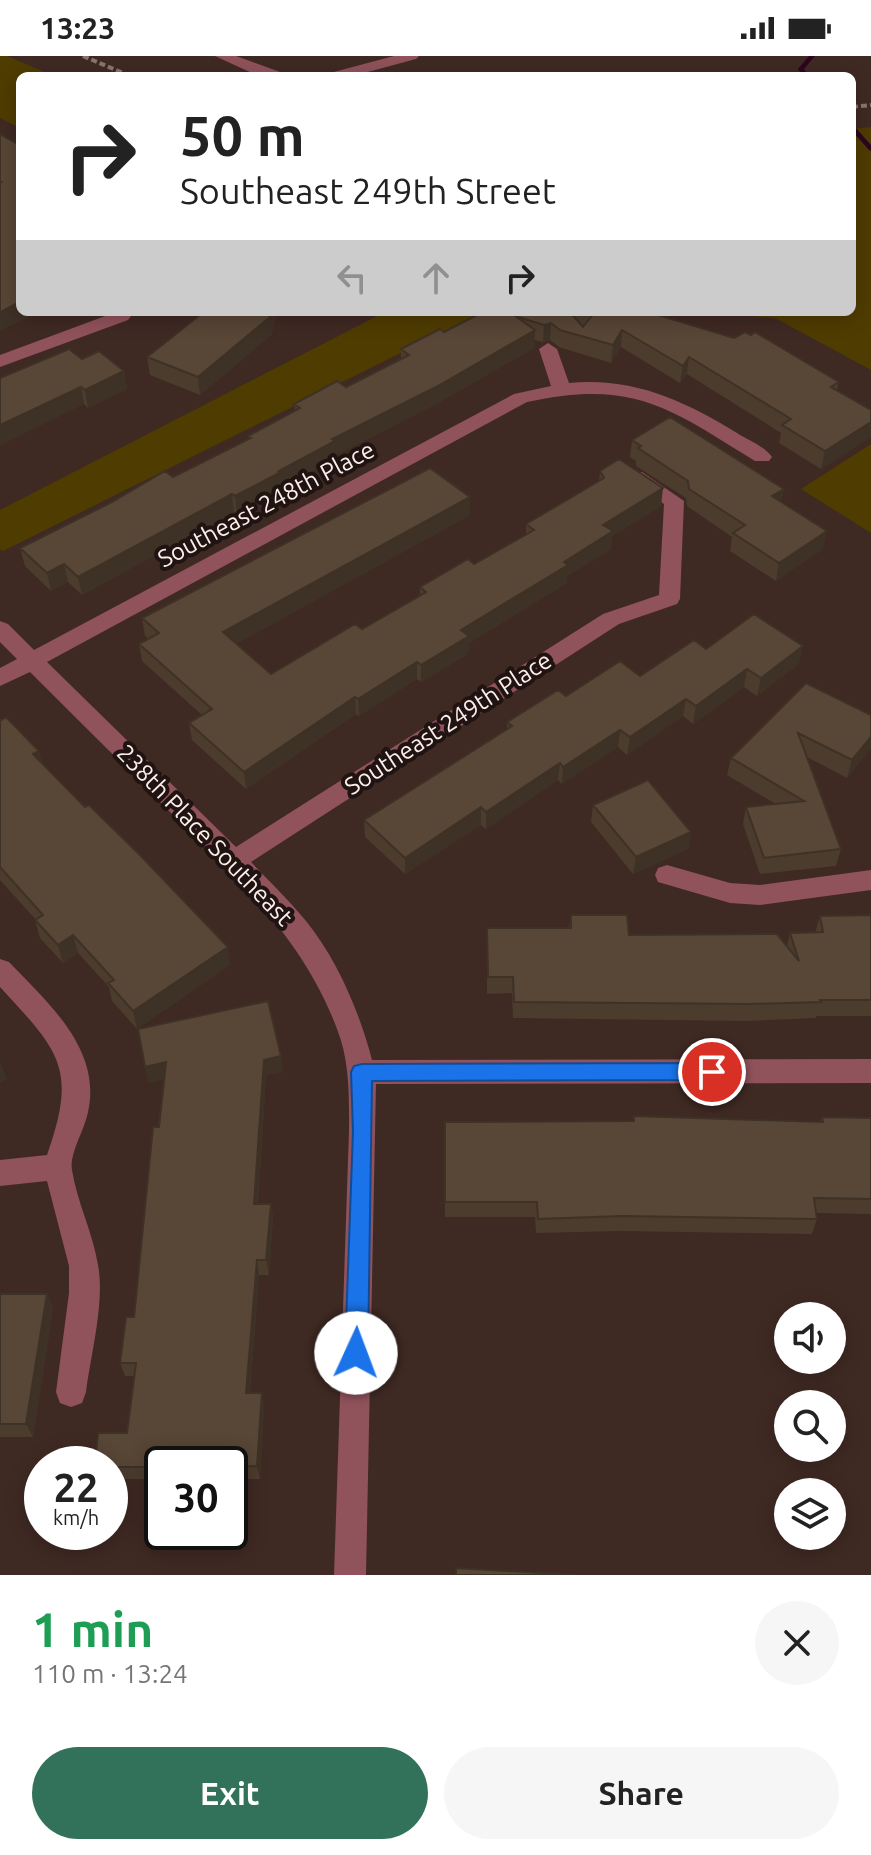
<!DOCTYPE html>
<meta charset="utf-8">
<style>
body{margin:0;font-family:Ubuntu,sans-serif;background:#f6f6f6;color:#222;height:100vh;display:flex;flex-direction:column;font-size:30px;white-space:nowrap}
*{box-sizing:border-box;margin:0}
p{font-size:26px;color:#767676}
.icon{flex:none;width:44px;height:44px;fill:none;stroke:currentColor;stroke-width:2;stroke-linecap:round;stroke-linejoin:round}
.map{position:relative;height:1519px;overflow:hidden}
.details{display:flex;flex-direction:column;background:#fff;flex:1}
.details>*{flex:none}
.top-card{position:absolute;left:16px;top:16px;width:840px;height:244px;border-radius:12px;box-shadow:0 4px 20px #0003;background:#fff;color:#222;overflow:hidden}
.tools{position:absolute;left:774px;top:1246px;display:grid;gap:16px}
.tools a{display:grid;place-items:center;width:72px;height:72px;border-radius:50%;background:#fff;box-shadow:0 4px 20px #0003;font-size:40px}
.speed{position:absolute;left:24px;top:1390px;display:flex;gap:16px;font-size:40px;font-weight:700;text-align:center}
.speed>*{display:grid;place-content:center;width:104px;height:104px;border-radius:50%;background:#fff;box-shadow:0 4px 20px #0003;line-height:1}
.speed small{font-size:20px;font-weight:400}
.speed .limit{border:4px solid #111;border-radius:12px;background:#fff;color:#111}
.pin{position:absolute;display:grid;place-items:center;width:68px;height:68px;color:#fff;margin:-34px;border:4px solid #fff;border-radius:50%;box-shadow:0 2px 8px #0007}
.me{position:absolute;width:88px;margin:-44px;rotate:2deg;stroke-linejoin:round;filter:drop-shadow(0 0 6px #0008)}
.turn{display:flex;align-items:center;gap:28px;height:168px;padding:0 32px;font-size:36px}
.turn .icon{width:104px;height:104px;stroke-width:2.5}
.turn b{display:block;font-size:56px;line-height:68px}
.lanes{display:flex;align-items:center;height:76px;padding:0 32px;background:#0003;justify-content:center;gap:40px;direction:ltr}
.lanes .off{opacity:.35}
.round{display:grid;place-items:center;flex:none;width:84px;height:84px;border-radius:42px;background:#f6f6f6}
.headline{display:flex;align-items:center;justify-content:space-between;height:136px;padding:0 32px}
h1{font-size:48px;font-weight:700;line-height:60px;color:#1e9e55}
.button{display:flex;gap:16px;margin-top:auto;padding:16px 32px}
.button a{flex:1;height:92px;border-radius:48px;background:#32725a;color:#fff;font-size:32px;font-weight:700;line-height:92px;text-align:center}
.button a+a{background:#f6f6f6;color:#222}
.status{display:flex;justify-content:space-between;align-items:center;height:56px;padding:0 40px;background:#fff;direction:ltr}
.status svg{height:22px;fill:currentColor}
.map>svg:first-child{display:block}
.green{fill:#4f3c01}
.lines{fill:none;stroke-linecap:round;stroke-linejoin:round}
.stream{fill:#2e0520;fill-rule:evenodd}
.path{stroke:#897570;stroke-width:4;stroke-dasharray:6 3;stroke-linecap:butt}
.minor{fill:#90525b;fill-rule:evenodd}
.wall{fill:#4c3c2e}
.shaded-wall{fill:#3e3126}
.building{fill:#584636;stroke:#3e3126;stroke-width:2}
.route{fill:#1a73e8;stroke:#114b97;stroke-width:2}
.labels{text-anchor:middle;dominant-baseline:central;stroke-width:8;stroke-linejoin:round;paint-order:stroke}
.street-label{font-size:24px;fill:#feeeea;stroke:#1f1412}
</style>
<div class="status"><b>13:23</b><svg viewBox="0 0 49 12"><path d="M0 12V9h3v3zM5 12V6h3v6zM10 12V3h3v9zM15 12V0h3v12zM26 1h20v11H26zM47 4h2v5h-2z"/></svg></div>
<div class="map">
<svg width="871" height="1519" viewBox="0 0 871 1519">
<rect width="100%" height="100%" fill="#3f2923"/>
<path class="green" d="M0,0h7l47,20h-34v52l-20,-10z
M871,71v243l-96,-52 -69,-6h146v-183z
M385,256h98l-480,239 -3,-2v-39z
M871,388v89l-70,-44z"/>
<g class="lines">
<path class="stream" d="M809,0h6l-11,13 5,7h-6l-5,-7z
M852,69l2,1 17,19v6l-2,-1 -17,-19z"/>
<path class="path" d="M83,0l47,20
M852,51l19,-2"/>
<path class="minor" d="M215,0h21l55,20 -37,-2z
M394,0h25l-3,3 -63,17h-26l3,-3z
M116,256h12l3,4 -3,4 -128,47v-12z
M548,287l9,6 12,34c64,-6 114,17 168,50 11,7 27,13 35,24l-3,4h-14c-87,-54 -122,-82 -228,-59l-480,260 189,185 367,-233 56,-19 5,-91 -39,-27 3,-5h14l42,29 -4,98 -3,5 -58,20 -368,238c18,19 38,38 55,59 31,38 54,92 66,139l499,-1v24l-495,1 -10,491h-32l15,-444c0,-35 1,-69 -12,-102 -34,-91 -98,-148 -165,-215 -47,-48 -95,-95 -142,-142l-30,14v-18l17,-9 -17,-17v-21l8,3 26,26 480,-256 37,-8 -12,-37z
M667,809l63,18 30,2 111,-15v20l-111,15 -30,-2 -72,-21 -3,-7 3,-7z
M0,903l9,3c39,41 93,87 79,150 -3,17 -19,42 -16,58 5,32 21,63 26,95 7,36 -7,89 -12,127l-4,11 -11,4 -11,-4 -4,-11 13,-99v-27l-22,-85 -47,5v-26l47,-5c31,-87 12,-104 -47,-168z"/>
</g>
<path class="wall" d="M201,256h76l-6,23 -71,60 -50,-20 -3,-18 53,-42z
M483,256h165l191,70 -2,8 34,20v27l-50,32 -42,-26 2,-10 -94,-59 -7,9 -59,-36 -10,16 -52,-16 -9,-7 -7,2 -9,-2v8l-96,55 -102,52v3l-54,30 1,2 -46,24 -3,-2 -152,83 -14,-13 -17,9 -26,-25 -5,-18 153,-71 75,-37v-4l47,-25 -1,-7 52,-17 55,-28v-10l43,-17z
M82,303l42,12 3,18 -39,19 -4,-4 -84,41v-67z
M632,384l152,49 -3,13 42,47 -47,32 -46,-30 2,-14 -45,-31 -1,-8 -50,-32v-5l-6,-4z
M600,415l61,35 -49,30 -1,13 -44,27v7l-98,60 -1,11 -47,28 -4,-3 -58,37 -3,-2 -110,75 -54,-49 -3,-17 13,-8 -60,-54 -3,-17 9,-6 -3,-2 -3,-18 328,-103 -234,129 35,30 91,-45 58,-33v-9l54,-23 52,-30v-10l73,-43z
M706,593l93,15 -42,32 -13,-9 -51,37 -10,-8 -56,39 -9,-8 -56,37 -4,-4 -72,49 -5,-4 -76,49 -40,-37 -1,-17 143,-90v-8l59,-26 74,-20z
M806,627l65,32v33l-24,30 -40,-21 34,92 -5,17 -76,8 -17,-50 3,-17 30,-3 -49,-29 4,-17z
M0,665l39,30 3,12 188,202 -93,64 -25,-28 -3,-14 -31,-34 -15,10 -23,-25 -5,-18h1l-36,-40z
M593,749l98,27 -3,17 -55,25 -42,-52z
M571,859l58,20 158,11 3,-13h25l5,-17 51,-1v101h-55v2l-70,3 -233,-3 -1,-25 -25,1v-66h82z
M281,1000l2,16 -17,3 -8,129h13l2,14 -4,57h-10l-9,118h12l2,13 -4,73h-30v-15h-68v15h-52v-15l17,-31 7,-57h-9l-5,-13 14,-46 30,-238 -15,4 -4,-16z
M634,1060l186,6 2,-5 49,1v96l-55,-1 1,6 -5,15 -193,-3 -83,2 -1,-16h-90v-95l188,-1z
M0,1238h47l6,14 -20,129h-33z"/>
<path class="shaded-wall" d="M20,246v10h20l-40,19v-19z
M271,256h6l-6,23 -71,60 -2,-18z
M551,267l-1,17 -7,2 1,-17z
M535,274l-1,18 -96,55 -102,52v3l-54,30 1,2 -46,24 -2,-18 97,-57z
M622,274l-1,17 -10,16 2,-18z
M689,301l-2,17 -7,9 3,-17z
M124,315l3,18 -39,19 -3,-18z
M81,331l3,17 -84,41v-20z
M871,366v15l-50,32 4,-18z
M663,432l-2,18 -49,30 -1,13 -44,27v7l-98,60 -1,11 -47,28v-17l40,-35 103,-68 39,-37z
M784,433l-4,17 -8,-10z
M232,438l2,18 -152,83 -4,-18z
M470,441v18l-245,135 -2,-18z
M827,475l-4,18 -47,32 3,-18z
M64,508l4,18 -17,9 -4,-18z
M803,590l-4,18 -42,32 4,-18z
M417,606v17l-58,37 -1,-17z
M747,613l-3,18 -51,37 3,-18z
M355,641l1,17 -110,75 -2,-17z
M686,643l-3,17 -56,39 3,-18z
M620,674l-2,17 -56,37 1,-17z
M871,681v11l-24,30 5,-18z
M39,695l5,19 -11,-16z
M560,707l-2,17 -72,49v-17z
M481,751v18l-76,49v-16z
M691,776l-3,17 -55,25 3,-17z
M73,879l5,18 -15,10 -5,-18z
M228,891l2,18 -93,64 -4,-18z
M281,1000l2,16 -17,3 -9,143 -3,-14 10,-144z
M166,1006l4,16 -21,5 -4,-16z
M1,1007l6,16 -7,5v-20z
M271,1148l2,14 -4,57 -3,-15z
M257,1204l2,15 -10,131 -3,-13z
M47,1238l6,14 -20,129 -7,-13z
M262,1337l2,13 -4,73 -3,-13z"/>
<path class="building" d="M0,78l20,11v157l-20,10v-129l1,-1h-1z
M201,256h70l-1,5 -72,60 -51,-20 53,-42z
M483,256h87l13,15 11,-14 -1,-1h55l86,26 11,-6 6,3 4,-3 84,50 -8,5 40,23v12l-46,29 -43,-26 9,-6 -102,-62 -6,9 -61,-36 -9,15 -53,-15 -9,-7 -7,2 -29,-9 20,14 -97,56 -106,53 3,2 -56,30 2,1 -46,24 -3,-2 -154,83 -14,-13 -17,9 -27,-25 90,-45 55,-32 8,6 78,-39 -3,-2 52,-28 -6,-4 43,-23 9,6 63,-32 -8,-6 39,-20 4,3z
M69,293l13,10 17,-8 25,20 -39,19 -4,-3 -81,38v-47z
M670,361l114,72 -12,7 55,35 -48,32 -46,-30 12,-8 -56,-36 -1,-8 -50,-33 3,-2 -9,-6z
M619,403l44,29 -60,37 10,6 -49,31 4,3 -107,65 8,6 -48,29 -4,-3 -59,37 -3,-2 -111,75 -55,-49 23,-14 -73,-65 20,-11 -17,-15 288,-150 40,29 -247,135 48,42 84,-50 7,5 64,-37 -6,-5 48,-28 6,5 60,-34 -8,-6 78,-46 -4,-7z
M754,558l49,32 -42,32 -14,-9 -51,37 -10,-7 -56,38 -10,-7 -57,37 -3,-4 -74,49 -5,-5 -76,51 -41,-38 148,-94 -5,-4 51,-32 8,6 54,-35 20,15 54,-36 12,9z
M806,627l65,32v22l-19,23 -54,-27 43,116 -77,9 -18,-51 58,-6 -73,-43z
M6,661l33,34 -6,3 52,53 4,-2 50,49 89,93 -95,64 -25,-28 6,-3 -41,-45 -15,10 -23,-25 8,-5 -43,-48v-146z
M648,724l43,52 -55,25 -43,-52z
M571,859h56l2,20 148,-1 22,27 -9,-28 33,-1 -3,-16 51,-1v85h-51l1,2 -71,2 -236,-2 -1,-25h-25l-1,-49h84z
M268,945l13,55 -17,4 -10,144h17l-5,56h-9l-11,133h16l-5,73 -27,1v-3h-68v3h-52v-3h-15l3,-31h29l9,-70h-16l6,-46h8l19,-190h6l7,-65 -21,5 -7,-38z
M634,1060l189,6 -1,-5 49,1v81l-57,-1 3,21 -195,-3 -84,3 -1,-17h-92v-80l189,-1z
M0,1238h47l-21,130h-26z
M456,1512l120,7h-120z"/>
<path class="route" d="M712,1007l7,2 3,7 -3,6 -7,2 -340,1 -4,272 -3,8 -9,3 -8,-3 -3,-8 8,-222 -2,-59 3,-6 8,-2z"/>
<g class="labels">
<g class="street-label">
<text transform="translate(266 448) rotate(-28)">Southeast 248th Place</text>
<text transform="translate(448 667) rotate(-33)">Southeast 249th Place</text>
<text transform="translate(205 779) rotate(46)">238th Place Southeast</text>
</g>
</g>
</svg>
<div class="tools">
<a><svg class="icon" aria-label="sound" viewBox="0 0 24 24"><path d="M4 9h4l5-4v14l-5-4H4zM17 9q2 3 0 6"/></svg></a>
<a><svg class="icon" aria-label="search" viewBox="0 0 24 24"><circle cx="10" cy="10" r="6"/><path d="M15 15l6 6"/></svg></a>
<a><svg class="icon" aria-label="layers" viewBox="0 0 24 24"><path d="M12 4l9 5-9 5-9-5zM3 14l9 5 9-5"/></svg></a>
</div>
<div class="speed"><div>22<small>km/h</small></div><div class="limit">30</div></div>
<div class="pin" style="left:712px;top:1016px;background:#d93025"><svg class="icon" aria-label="arrive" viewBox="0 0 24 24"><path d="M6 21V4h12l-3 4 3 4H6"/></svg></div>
<svg class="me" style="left:356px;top:1297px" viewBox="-20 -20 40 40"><circle r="19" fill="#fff"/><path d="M0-13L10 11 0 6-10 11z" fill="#1a73e8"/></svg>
<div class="top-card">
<div class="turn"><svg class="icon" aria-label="right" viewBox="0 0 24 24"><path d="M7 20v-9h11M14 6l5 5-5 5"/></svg><div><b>50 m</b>Southeast 249th Street</div></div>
<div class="lanes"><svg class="icon off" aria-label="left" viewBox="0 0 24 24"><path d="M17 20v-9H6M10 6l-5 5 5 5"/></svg><svg class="icon off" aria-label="ahead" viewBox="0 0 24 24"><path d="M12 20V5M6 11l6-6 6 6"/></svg><svg class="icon" aria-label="right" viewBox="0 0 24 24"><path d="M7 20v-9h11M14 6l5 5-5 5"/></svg></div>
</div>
</div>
<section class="details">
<div class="headline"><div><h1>1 min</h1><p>110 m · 13:24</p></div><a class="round"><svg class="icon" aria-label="close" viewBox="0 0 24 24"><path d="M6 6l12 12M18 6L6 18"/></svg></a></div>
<div class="button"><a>Exit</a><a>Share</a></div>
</section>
